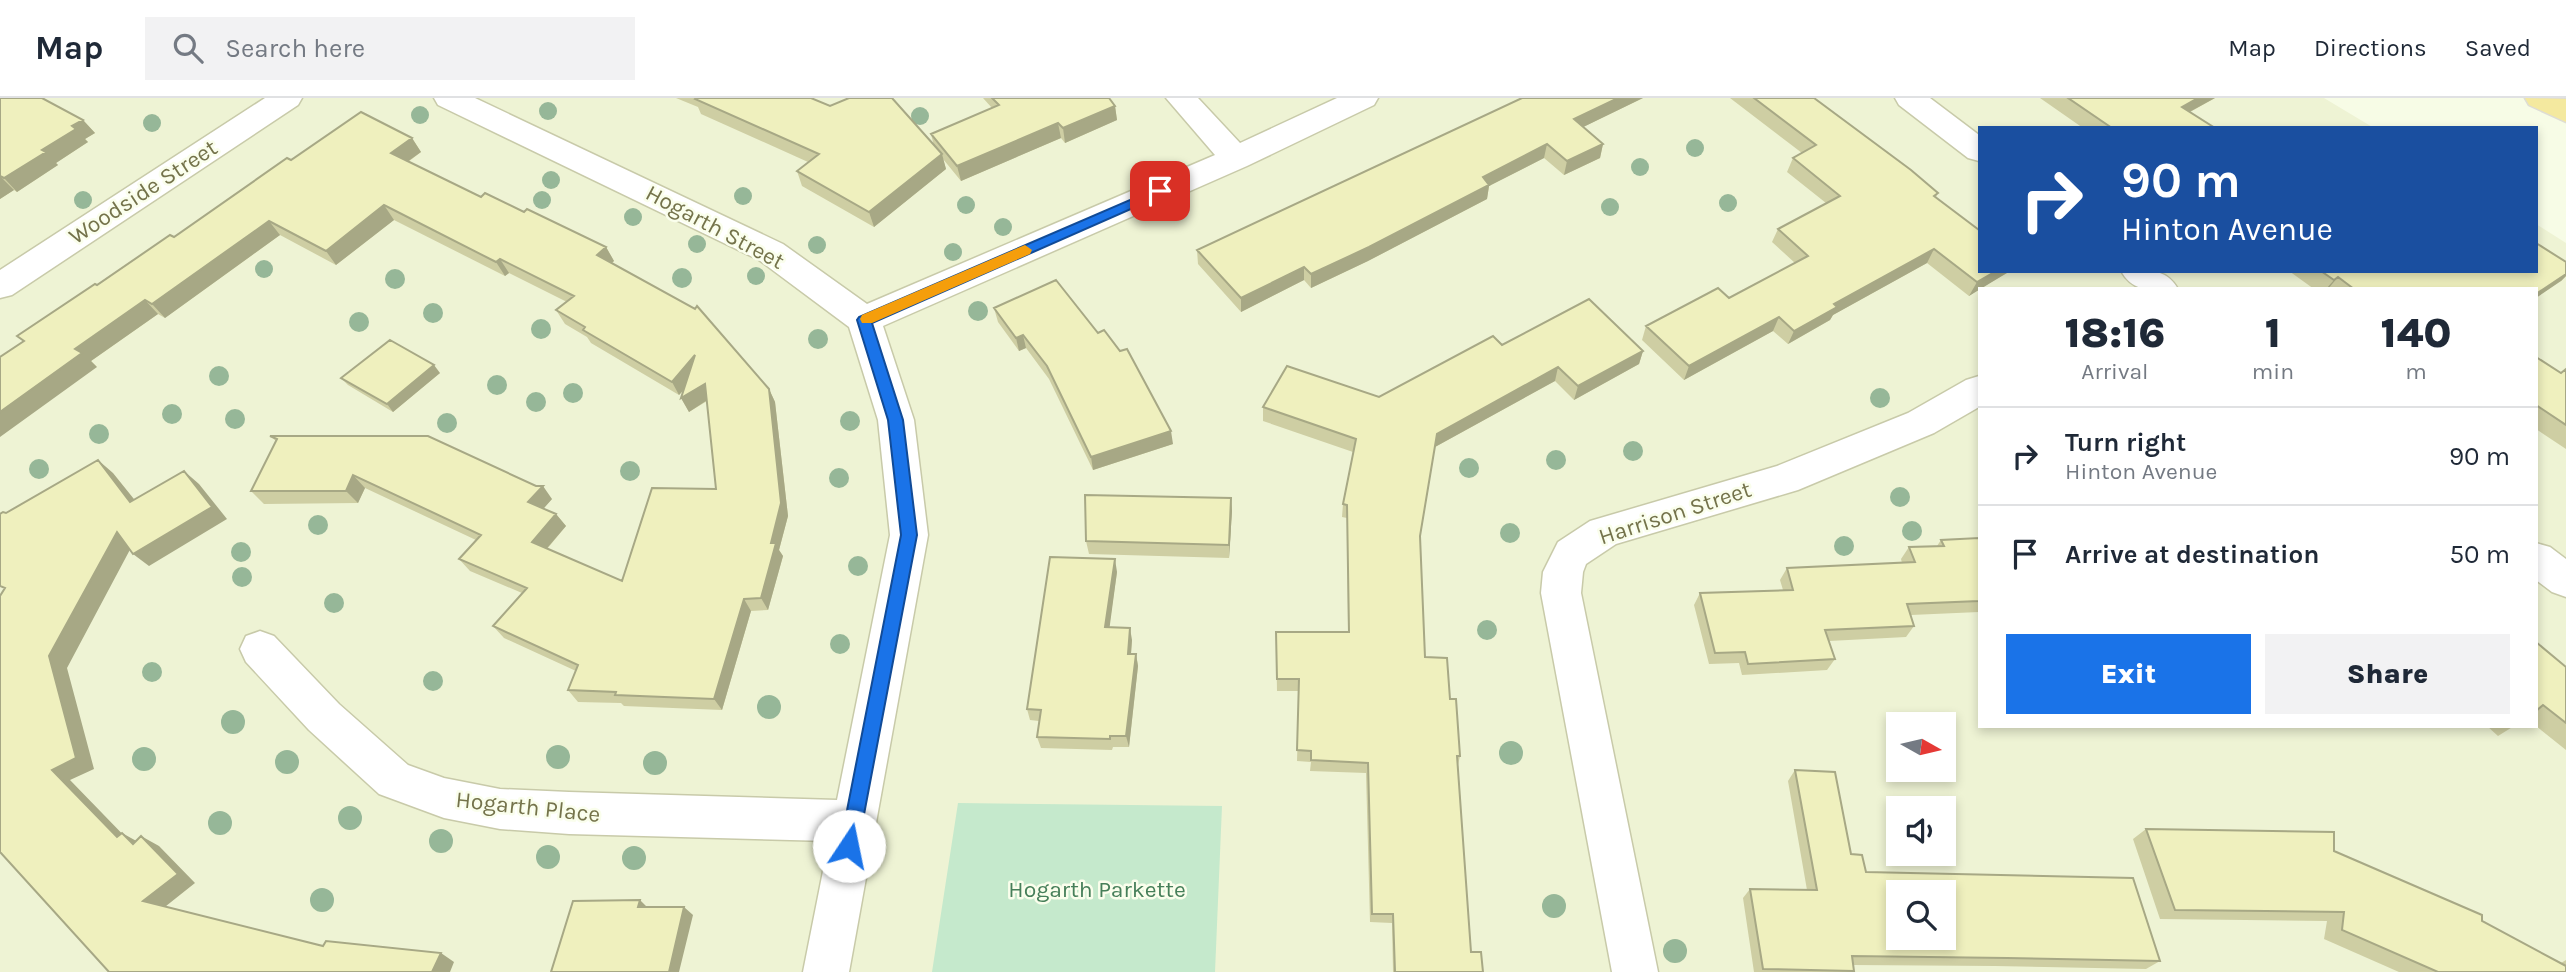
<!DOCTYPE html>
<style>
body{margin:0;font-family:Karla,sans-serif;background:#f2f2f3;color:#1f2937;height:100vh;display:flex;flex-direction:column;font-size:26px;white-space:nowrap}
*{box-sizing:border-box;margin:0}
p{font-size:23px;color:#747a83}
.icon{flex:none;width:38px;height:38px;fill:none;stroke:currentColor;stroke-width:2;stroke-linecap:round;stroke-linejoin:round}
.map{position:relative;flex:1;overflow:hidden}
.panel{position:absolute;left:1978px;top:189px;width:560px;height:441px;display:flex;flex-direction:column;background:#fff;border-radius:0px;box-shadow:0 4px 10px #0003}
.panel>*{flex:none}
.top-card{position:absolute;left:1978px;top:28px;width:560px;height:147px;border-radius:0px;box-shadow:0 4px 10px #0003;background:#1a4fa0;color:#fff;overflow:hidden}
.needle{width:46px;rotate:98deg}
.buttons{position:absolute;left:1886px;top:614px;display:grid;gap:14px}
.buttons a{display:grid;place-items:center;width:70px;height:70px;border-radius:0px;background:#fff;box-shadow:0 4px 10px #0003;font-size:35px}
.pin{position:absolute;display:grid;place-items:center;width:60px;height:60px;color:#fff;margin:-30px;border-radius:14px;box-shadow:0 4px 10px #0006}
.me{position:absolute;width:77px;margin:-38px;rotate:11deg;stroke-linejoin:round;filter:drop-shadow(0 0 5px #0008)}
.turn{display:flex;align-items:center;gap:24px;height:147px;padding:0 28px;font-size:32px}
.turn .icon{width:91px;height:91px;stroke-width:2.5}
.turn b{display:block;font-size:49px;line-height:60px}
.eta{display:flex;justify-content:space-evenly;align-items:center;height:119px;text-align:center}
.eta b{font-size:42px;font-weight:800;line-height:49px}
.action{display:flex;gap:14px;margin-top:auto;padding:14px 28px}
.action a{flex:1;height:80px;border-radius:0px;background:#1a73e8;color:#fff;font-size:28px;font-weight:800;line-height:80px;text-align:center}
.action a+a{background:#f2f2f3;color:#1f2937}
ul{padding:0;list-style:none}
li{display:flex;align-items:center;gap:21px;height:98px;padding:0 28px;border-top:2px solid #e0e1e3}
li div{flex:1}
li b{display:block;font-size:26px}
li em{font-style:normal}
header{display:flex;align-items:center;gap:42px;box-sizing:border-box;height:98px;padding:0 35px;background:#fff;border-bottom:2px solid #e0e1e3}
header strong{font-size:33px}
nav{display:flex;gap:38px;margin-inline-start:auto;font-size:24px}
.search{width:490px;height:63px;background:#f2f2f3;display:flex;align-items:center;gap:18px;box-sizing:border-box;padding:0 24px;border-radius:0px;color:#747a83;font-size:26px}
.map>svg:first-child{display:block}
.residential{fill:#eef3d4;fill-rule:evenodd}
.green{fill:#c5e9cc}
.lines{fill:none;stroke-linecap:round;stroke-linejoin:round}
.minor-casing{stroke:#c8caa9;stroke-width:3}
.highway-casing{stroke:#deddd4;stroke-width:3}
.minor{fill:#fff;fill-rule:evenodd}
.highway{fill:#f4e99f;fill-rule:evenodd}
.tree{fill:#96b798}
.wall{fill:#cecea3}
.shaded-wall{fill:#a7a885}
.building{fill:#eff0be;stroke:#a7a885;stroke-width:2;fill-rule:evenodd}
.route{fill:#1a73e8;stroke:#114b97;stroke-width:2}
.slow{fill:#f59e0b}
.labels{text-anchor:middle;dominant-baseline:central;stroke-width:5;stroke-linejoin:round;paint-order:stroke}
.street-label{font-size:23px;fill:#74734b;stroke:#fafeec}
.park-label{font-size:23px;fill:#467f59;stroke:#fafeec}
</style>
<header>
<strong>Map</strong>
<div class="search"><svg class="icon" aria-label="search" viewBox="0 0 24 24"><circle cx="10" cy="10" r="6"/><path d="M15 15l6 6"/></svg>Search here</div>
<nav><a>Map</a><a>Directions</a><a>Saved</a></nav>
</header>
<div class="map">
<svg width="2566" height="874" viewBox="0 0 2566 874">
<rect width="100%" height="100%" fill="#f7fce6"/>
<path class="residential" d="M0,0h2324l50,30h-395v143h557v-47l30,19v729h-2566zM1979,191h557v437h-557zM1899,626h45v46h-45zM1899,710h45v46h-45zM1899,794h45v46h-45z"/>
<path class="green" d="M958,705l264,3 -7,166h-283z"/>
<g class="lines">
<g class="minor-casing">
<path id="minor" d="M265,0h37l-4,7 -286,190 -12,3v-28z
M434,0h41l308,146 84,60 348,-149 -49,-57h32l42,45 97,-45h41l-4,7 -127,61 -364,160 31,94 14,115 -79,437h-46l26,-131 -260,-7 -69,-5 -56,-11 -65,-24 -70,-64 -63,-68 -6,-13 6,-13 14,-5 14,5 65,68 69,61 36,13 56,11 69,3 268,8 53,-265 -12,-115 -29,-93 -90,-67 -321,-155z
M1895,0h35l49,37v26l-11,-3 -69,-53z
M2121,173c23,0 44,-5 57,18 -24,0 -43,6 -57,-18z
M1979,278v31l-45,26 -136,57 -182,54 -30,20 -3,8 -2,21 77,379h-46l-71,-379 2,-21 15,-30 32,-21 187,-55 131,-53 58,-33z
M2536,445l14,4 16,12v38l-14,-5 -16,-12z"/>
</g>
<g class="highway-casing">
<path id="highway" d="M2525,0l41,1v23l-37,-17z"/>
</g>
<use href="#minor" class="minor"/>
<use href="#highway" class="highway"/>
</g>
<g class="tree">
<circle cx="548" cy="13" r="9"/>
<circle cx="420" cy="17" r="9"/>
<circle cx="920" cy="18" r="9"/>
<circle cx="152" cy="25" r="9"/>
<circle cx="1695" cy="50" r="9"/>
<circle cx="1640" cy="69" r="9"/>
<circle cx="551" cy="82" r="9"/>
<circle cx="743" cy="98" r="9"/>
<circle cx="83" cy="102" r="9"/>
<circle cx="542" cy="102" r="9"/>
<circle cx="1728" cy="105" r="9"/>
<circle cx="966" cy="107" r="9"/>
<circle cx="1610" cy="109" r="9"/>
<circle cx="633" cy="119" r="9"/>
<circle cx="1003" cy="129" r="9"/>
<circle cx="697" cy="146" r="9"/>
<circle cx="817" cy="147" r="9"/>
<circle cx="953" cy="154" r="9"/>
<circle cx="264" cy="171" r="9"/>
<circle cx="756" cy="178" r="9"/>
<circle cx="682" cy="180" r="10"/>
<circle cx="395" cy="181" r="10"/>
<circle cx="978" cy="213" r="10"/>
<circle cx="433" cy="215" r="10"/>
<circle cx="359" cy="224" r="10"/>
<circle cx="541" cy="231" r="10"/>
<circle cx="818" cy="241" r="10"/>
<circle cx="219" cy="278" r="10"/>
<circle cx="497" cy="287" r="10"/>
<circle cx="573" cy="295" r="10"/>
<circle cx="1880" cy="300" r="10"/>
<circle cx="536" cy="304" r="10"/>
<circle cx="172" cy="316" r="10"/>
<circle cx="235" cy="321" r="10"/>
<circle cx="850" cy="323" r="10"/>
<circle cx="447" cy="325" r="10"/>
<circle cx="99" cy="336" r="10"/>
<circle cx="1633" cy="353" r="10"/>
<circle cx="1556" cy="362" r="10"/>
<circle cx="1469" cy="370" r="10"/>
<circle cx="39" cy="371" r="10"/>
<circle cx="630" cy="373" r="10"/>
<circle cx="839" cy="380" r="10"/>
<circle cx="1900" cy="399" r="10"/>
<circle cx="318" cy="427" r="10"/>
<circle cx="1912" cy="433" r="10"/>
<circle cx="1510" cy="435" r="10"/>
<circle cx="1844" cy="448" r="10"/>
<circle cx="241" cy="454" r="10"/>
<circle cx="858" cy="468" r="10"/>
<circle cx="242" cy="479" r="10"/>
<circle cx="334" cy="505" r="10"/>
<circle cx="1487" cy="532" r="10"/>
<circle cx="840" cy="546" r="10"/>
<circle cx="152" cy="574" r="10"/>
<circle cx="433" cy="583" r="10"/>
<circle cx="769" cy="609" r="12"/>
<circle cx="233" cy="624" r="12"/>
<circle cx="1511" cy="655" r="12"/>
<circle cx="558" cy="659" r="12"/>
<circle cx="144" cy="661" r="12"/>
<circle cx="287" cy="664" r="12"/>
<circle cx="655" cy="665" r="12"/>
<circle cx="350" cy="720" r="12"/>
<circle cx="220" cy="725" r="12"/>
<circle cx="441" cy="743" r="12"/>
<circle cx="548" cy="759" r="12"/>
<circle cx="634" cy="760" r="12"/>
<circle cx="322" cy="802" r="12"/>
<circle cx="1554" cy="808" r="12"/>
<circle cx="1675" cy="853" r="12"/>
</g>
<path class="wall" d="M0,0l83,22 12,13 -10,6 3,3 -32,21 2,2 -41,27 -3,-2 -14,9z
M676,0h135l123,48 -3,-12 61,-26 -9,-10h126l6,8 2,14 -52,23 -4,-5 -100,43 -18,-22 3,10 -72,58 -72,-41 -5,-15 11,-9 -107,-48 -3,-7z
M1522,0h121l-60,29 20,17 -3,14 -36,17 -20,-17 -55,28 -2,13 -119,62 -57,27 -7,-8 -63,32 -43,-48 -1,-14z
M1730,0h84l124,95 -2,4 43,74h31l-1,1 -30,17 -10,7 -42,-33 -94,52 -3,5 -42,24 -15,-13 -89,49 -42,-40 4,-14 83,-28 66,-35 -23,-21 6,-13 48,-26 -39,-31 6,-14 9,-5z
M2040,0h175l-25,14 25,16h-132z
M412,40l9,14 -13,10 73,35 43,15 82,35 8,14 -2,2 157,126 6,13 13,114 -9,34 4,6 -15,54 -17,1 -29,99 -98,-4 -3,-3 -43,-1 -10,-12 8,-19 -72,-33 -11,-12 29,-33 -52,-22 -11,-12 17,-19 -111,-52 -7,15 -94,1 -13,-13 25,-50 -6,-5 282,63 -9,9 13,6 10,12 -19,23 75,32 94,-92 -9,-88 -18,11 -8,-14 3,-8 -5,5 -88,-52 -4,-6 -22,-13 -9,-14 11,-8 -58,-29 -4,3 -111,-56 -58,45 -56,-30 -115,83 -7,-4 -67,47 6,6 -74,-26 -6,-5 157,-99 117,-77z
M2566,164v14l-5,5 -25,8h-222l-25,-18h247z
M994,210l179,136 -80,26 -44,-91 -23,-31 -7,3 -21,-29z
M1502,247l141,6 -4,13 -65,36 -19,-19 -120,66 -15,91 5,119 25,42 10,57 -2,9 13,187 12,20h-90l-1,-49 -22,-1 -4,-149 -56,-2 1,-9 -14,-1 2,-70h-22l-1,-59h72l-1,-114 -5,-1 1,-13 10,-52 -90,-31v-14l116,-10z
M2536,259l25,16 5,-4v80l-30,-20z
M440,275l-47,39 -45,-27 -7,-7z
M1231,400l1,13 -3,47 -140,-4 -3,-13z
M1979,440v74l-68,3 3,11 -8,11 -77,4 6,18 -8,11 -85,5 -3,-12 -30,1 -15,-59 6,-12 83,-3 -3,-10 7,-12 115,-5 -1,-4 8,-12 28,-1 4,-6z
M1117,474l-8,55 23,13 -1,14h5l2,12 -9,81h-16l-1,3 -71,-2 -4,-11 2,-16 -9,-1 -3,-11z
M2536,544l30,25v83l-30,-24z
M2487,628h27l-16,10z
M1795,672l56,84 15,18 294,89 -14,8 -151,-3 -142,-1 1,7h-100l-11,-74 7,-9 57,1 -19,-109z
M2146,731l188,22 148,70 79,42 5,-3v12h-167l-75,-33 3,-18 -167,-2 -27,-80z"/>
<path class="shaded-wall" d="M1618,0h25l-72,35 3,-14z
M2198,0h17l-42,23 9,-14z
M1115,8l2,14 -52,23 -2,-15z
M83,22l12,13 -10,6 3,3 -32,21 2,2 -41,27 -13,-14 68,-52z
M1058,25l3,15 -100,43 -4,-15z
M412,40l9,14 -21,15 -9,-14z
M1547,46l-3,14 -55,28 -2,13 -119,62 -57,27v-14l172,-97z
M1603,46l-3,14 -36,17 3,-14z
M942,56l4,15 -72,58 -5,-15z
M0,78l14,14 -14,9z
M384,107l10,15 -58,45 -10,-14z
M269,123l11,14 -115,83 -13,-14z
M606,149l8,14 -9,7 -8,-13z
M1934,151l-7,14 -94,52 -3,5 -42,24 6,-13 40,-27z
M500,161l9,14 -4,3 -9,-14z
M1304,169v13l-63,32v-14z
M1996,173h14l-41,25 8,-14z
M2566,176v2l-5,5 -25,17v-4z
M2338,179l-10,12h-2l8,-9z
M145,202l13,14 -67,47 6,6 -97,70v-25l75,-63z
M1779,219l-6,14 -89,49 5,-14z
M1023,237l3,13 -7,3 -3,-13z
M1643,253l-4,13 -65,36 4,-14z
M695,257l8,13 -24,27 -7,-13z
M434,267l6,8 -47,39 -6,-8z
M1558,269l-3,14 -120,66 2,-13z
M705,286l7,13 -23,15 -8,-14z
M769,291l6,13 13,114 -9,34 4,6 -15,54 -7,-12 10,-55z
M1171,333l2,13 -80,26 -2,-13z
M98,362l15,13 33,41 -16,-12z
M184,373l15,13 28,35 -78,47 -16,-12z
M353,377l12,13 -7,15 -12,-12z
M543,388l9,13 -14,16 -10,-13z
M1231,400l1,13 -3,47v-13z
M556,416l10,12 -24,28 -10,-12z
M117,434l16,12 -66,124 27,101 -24,11 65,67 -18,-10 -65,-67 -3,-114z
M1115,461l2,13 -9,67 -3,-12z
M744,501l7,12 -29,99 -8,-11z
M1130,530l2,12 -2,26 -2,-12z
M1136,556l2,12 -9,81 -3,-11z
M122,735l18,10 -7,1z
M141,738l18,10 36,37 -34,27 -18,-9z
M640,802l9,9 -11,-2z
M684,809l9,8 -14,57h-10z
M441,855l13,9 -4,10h-18z"/>
<path class="building" d="M0,0h42l41,22 -11,6 4,3 -34,21 4,2 -42,26 -4,-2z
M696,0h115l19,8 19,-8h43l50,56 -73,58 -72,-41 22,-17 -124,-55z
M992,0h117l6,8 -52,22 -5,-5 -101,43 -26,-32 68,-29z
M1522,0h96l-44,21 29,25 -36,17 -20,-17 -64,33 6,8 -120,62 -58,27 -7,-7 -63,31 -44,-48z
M1754,0h60l97,72 27,23 -4,3 45,34v41h17l-19,11 -43,-33 -100,55 3,3 -43,24 -15,-14 -90,49 -43,-40 72,-38 11,10 79,-42 -30,-27 62,-33 -47,-38 23,-13z
M2068,0h130l-16,9 33,21h-103z
M361,14l51,26 -21,15 90,44 4,-4 39,19 3,-3 79,38 -9,8 98,54 2,-3 72,83 12,114 -10,40h5l-15,55 -17,1 -30,100 -99,-4 1,-3 -48,-2 10,-25 -85,-39 34,-38 -68,-29 22,-24 -128,-60 -7,16h-95l26,-52 -7,-3h158l108,50h7l-15,16 28,12 -24,28 90,39 30,-93 64,1 -11,-105 -24,14 14,-43 -23,27 -89,-52 2,-3 -29,-17 18,-14 -74,-37 -4,3 -112,-57 -58,46 -57,-30 -117,83 -7,-4 -70,49 7,4 -82,59v-55l24,-16 -7,-5 78,-52 2,1 73,-50 4,2 113,-79 4,2z
M2536,145l30,19v12l-30,20v-5h-182l-16,-12 -4,3 -13,-9h215z
M1056,182l42,53 6,-3 16,21 7,-2 44,82 -80,26 -44,-91 -24,-31 -7,3 -22,-30z
M1589,201l54,52 -65,35 -20,-19 -121,67 -17,102 5,121 22,1 3,41h6l4,57h-3l14,196h10l2,20h-88l-2,-58h-21l-4,-151 -57,-3v-9l-14,-1 2,-71h-22l-1,-47h73l-2,-127 -4,-1 13,-65 -93,-32 24,-41 92,31 114,-61 9,9z
M390,242l44,25 -47,39 -46,-26z
M2536,259l25,16 5,-4v56l-30,-20z
M98,362l32,42 54,-31 28,36 -79,47 -16,-22 -68,124 27,102 -24,12 65,67 5,-4 11,11 8,-8 37,38 -35,27 180,45 3,-5 115,12 -9,19h-323l-109,-120v-256l5,-8 -5,-2v-72l3,-2 3,1z
M1085,397l146,3 -2,47 -143,-4z
M1979,440v63l-72,3 7,22 -89,4 10,29 -87,5 -3,-12 -30,1 -15,-60 93,-3 -6,-22 128,-6 -6,-15 35,-1 -3,-6z
M1050,459l65,2 -10,68 25,1 -2,26h8l-10,82h-16v3l-73,-2 4,-27 -14,-1z
M2536,544l30,25v56l-23,-18 -7,6z
M1795,672l40,2 16,82 11,1 4,17 267,6 27,83 -153,-3 -155,-2 2,15 -91,-2 -13,-80 67,1zM1899,794h45v46h-45z
M2146,731l188,3v19l148,64v6l84,45v6h-128l-96,-42 2,-18 -169,-2z
M640,802l-2,7h46l-15,65h-118l22,-71z"/>
<path class="route" d="M1160,89l7,4 -2,3 -293,129 31,97 14,115 -59,311 -2,7 -7,2 -6,-2 -3,-7 61,-311 -13,-115 -31,-100 2,-3z"/>
<path class="slow" d="M1025,147l7,5 -2,4 -158,69h-10l-2,-4 2,-4z"/>
<g class="labels">
<g class="street-label">
<text transform="translate(143 94) rotate(-33)">Woodside Street</text>
<text transform="translate(715 129) rotate(28)">Hogarth Street</text>
<text transform="translate(1675 415) rotate(-18)">Harrison Street</text>
<text transform="translate(528 709) rotate(6)">Hogarth Place</text>
</g>
<g class="park-label">
<text x="1097" y="791">Hogarth Parkette</text>
</g>
</g>
</svg>
<div class="buttons">
<a><svg class="needle" viewBox="-14 -14 28 28"><path d="M0-13l5 13h-10z" fill="#e53935"/><path d="M0 13l5-13h-10z" fill="#747a83"/></svg></a>
<a><svg class="icon" aria-label="sound" viewBox="0 0 24 24"><path d="M4 9h4l5-4v14l-5-4H4zM17 9q2 3 0 6"/></svg></a>
<a><svg class="icon" aria-label="search" viewBox="0 0 24 24"><circle cx="10" cy="10" r="6"/><path d="M15 15l6 6"/></svg></a>
</div>
<div class="pin" style="left:1160px;top:93px;background:#d93025"><svg class="icon" aria-label="arrive" viewBox="0 0 24 24"><path d="M6 21V4h12l-3 4 3 4H6"/></svg></div>
<svg class="me" style="left:849px;top:748px" viewBox="-20 -20 40 40"><circle r="19" fill="#fff"/><path d="M0-13L10 11 0 6-10 11z" fill="#1a73e8"/></svg>
<div class="top-card">
<div class="turn"><svg class="icon" aria-label="right" viewBox="0 0 24 24"><path d="M7 20v-9h11M14 6l5 5-5 5"/></svg><div><b>90 m</b>Hinton Avenue</div></div>
</div>
<section class="panel">
<div class="eta">
<div><b>18:16</b><p>Arrival</p></div>
<div><b>1</b><p>min</p></div>
<div><b>140</b><p>m</p></div>
</div>
<ul>
<li><svg class="icon" aria-label="right" viewBox="0 0 24 24"><path d="M7 20v-9h11M14 6l5 5-5 5"/></svg><div><b>Turn right</b><p>Hinton Avenue</p></div><em>90 m</em></li>
<li><svg class="icon" aria-label="arrive" viewBox="0 0 24 24"><path d="M6 21V4h12l-3 4 3 4H6"/></svg><div><b>Arrive at destination</b></div><em>50 m</em></li>
</ul>
<div class="action"><a>Exit</a><a>Share</a></div>
</section>
</div>
